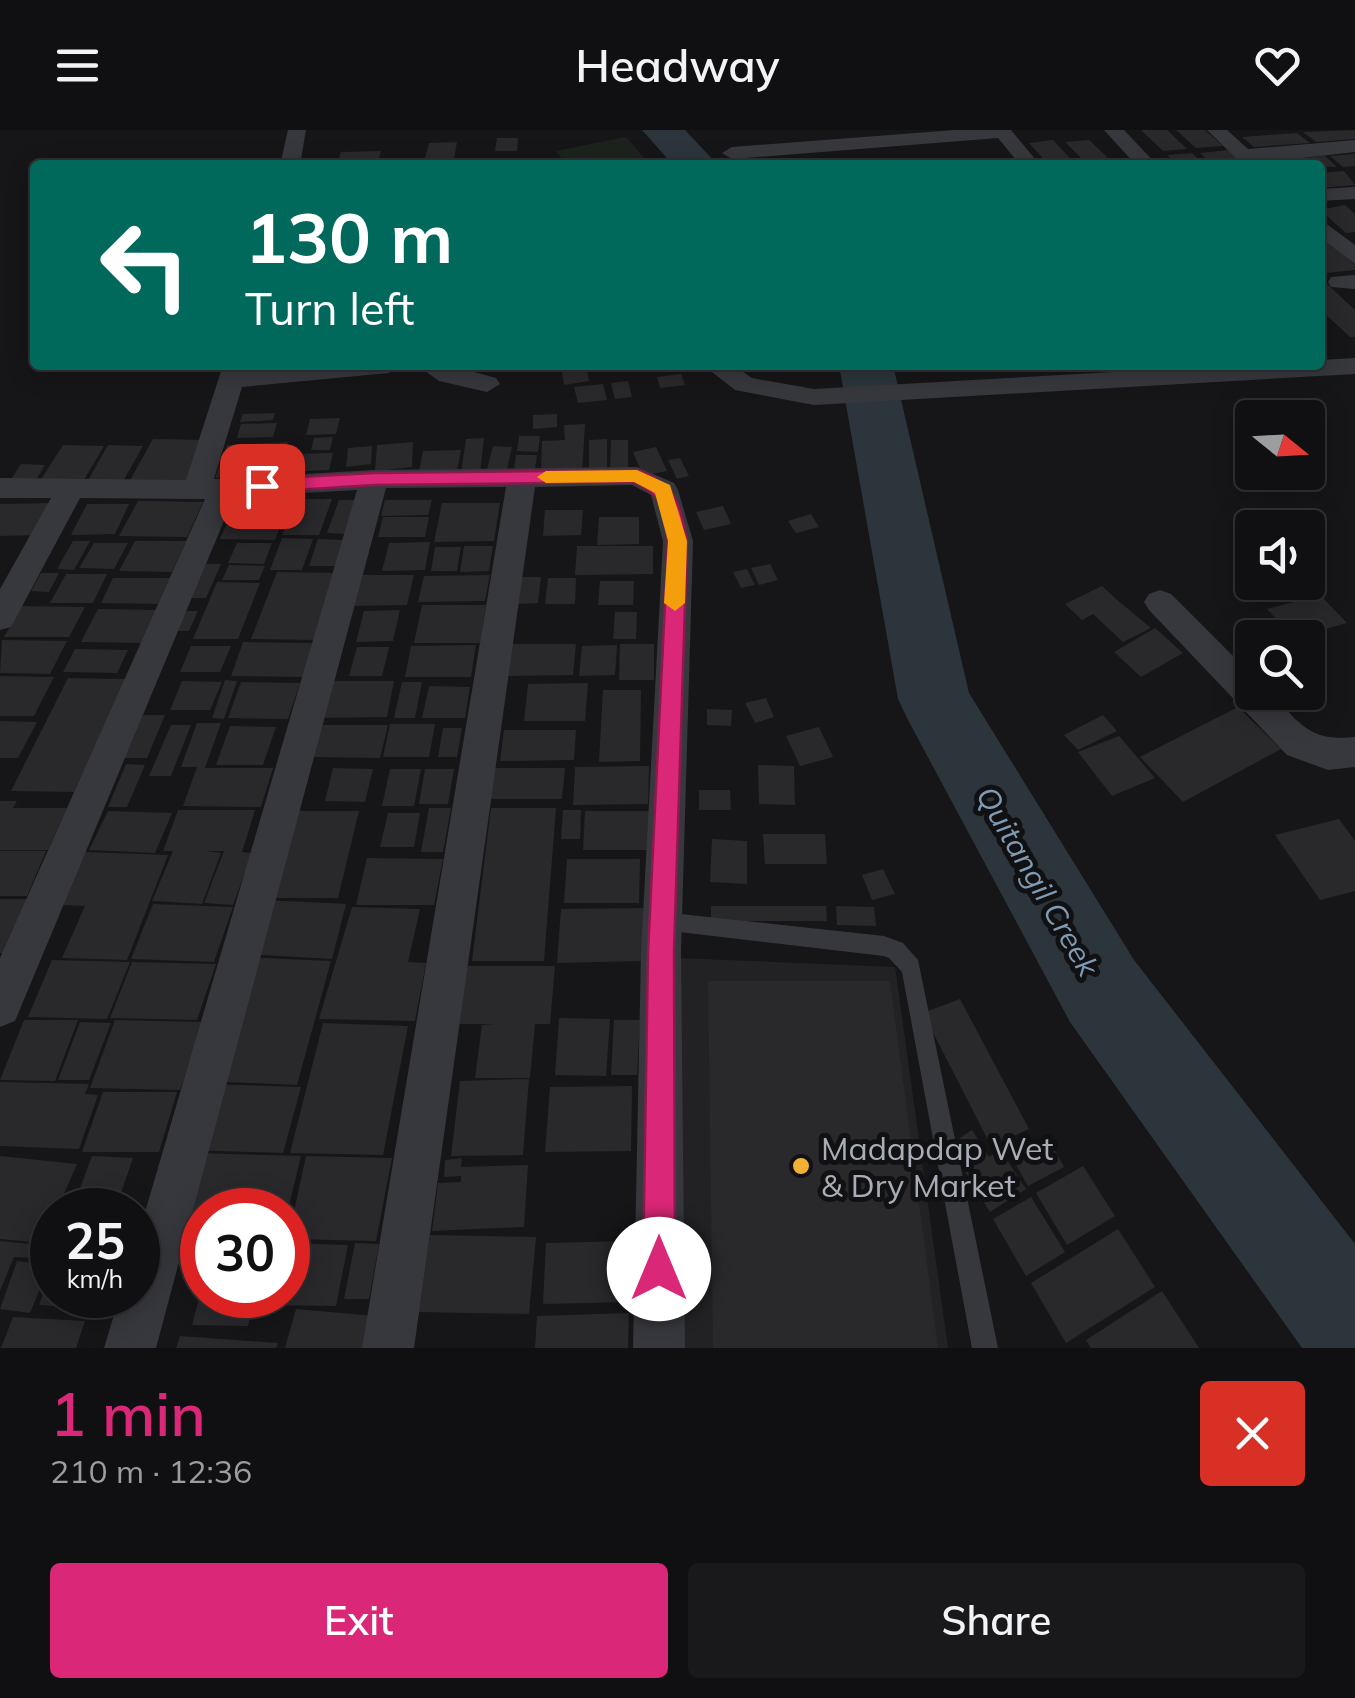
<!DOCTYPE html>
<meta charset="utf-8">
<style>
body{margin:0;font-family:Mulish,sans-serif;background:#19191b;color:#f1f3f6;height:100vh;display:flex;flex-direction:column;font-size:38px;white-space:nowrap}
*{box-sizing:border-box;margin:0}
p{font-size:32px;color:#9c9d9f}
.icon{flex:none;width:55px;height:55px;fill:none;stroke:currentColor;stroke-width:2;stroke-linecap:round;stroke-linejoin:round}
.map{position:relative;height:1218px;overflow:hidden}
.panel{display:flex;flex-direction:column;background:#101012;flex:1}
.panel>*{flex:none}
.hud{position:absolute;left:30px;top:30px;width:1295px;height:210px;border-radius:10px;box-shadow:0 5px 25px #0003,0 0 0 2px #303032;background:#00695c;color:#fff;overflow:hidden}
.needle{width:65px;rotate:108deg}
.fabs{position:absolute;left:1235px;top:270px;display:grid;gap:20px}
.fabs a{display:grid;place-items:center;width:90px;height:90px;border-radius:10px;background:#101012;box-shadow:0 5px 25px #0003,0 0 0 2px #303032;font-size:50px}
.speed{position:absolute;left:30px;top:1058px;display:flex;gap:20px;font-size:50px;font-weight:700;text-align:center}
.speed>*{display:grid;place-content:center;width:130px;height:130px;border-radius:50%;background:#101012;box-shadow:0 5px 25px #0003,0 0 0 2px #303032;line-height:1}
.speed small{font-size:25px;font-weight:400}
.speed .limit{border:15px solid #d22;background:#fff;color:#111}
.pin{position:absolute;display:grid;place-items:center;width:85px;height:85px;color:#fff;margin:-42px;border-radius:20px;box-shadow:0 5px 15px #0006}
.me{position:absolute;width:110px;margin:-55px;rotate:0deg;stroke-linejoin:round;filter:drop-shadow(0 0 8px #0008)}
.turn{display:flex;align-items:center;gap:35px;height:210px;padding:0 50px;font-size:45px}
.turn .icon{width:130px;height:130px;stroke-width:2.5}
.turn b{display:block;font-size:70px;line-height:85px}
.round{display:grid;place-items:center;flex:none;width:105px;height:105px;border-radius:10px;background:#19191b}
.summary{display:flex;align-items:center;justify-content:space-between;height:170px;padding:0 50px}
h1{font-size:60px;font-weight:600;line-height:75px;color:#db2777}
.cta{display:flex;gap:20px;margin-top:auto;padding:20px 50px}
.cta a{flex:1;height:115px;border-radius:10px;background:#db2777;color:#fff;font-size:40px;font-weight:600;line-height:115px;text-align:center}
.cta a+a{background:#19191b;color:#f1f3f6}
header{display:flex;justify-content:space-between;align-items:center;height:130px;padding:0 50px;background:#101012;font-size:45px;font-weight:600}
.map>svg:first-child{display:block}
.built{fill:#222225}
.green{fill:#1c231d}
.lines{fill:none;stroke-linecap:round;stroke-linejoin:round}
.river{fill:#2c353c;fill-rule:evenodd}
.building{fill:#29292c}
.lane{fill:#37383d;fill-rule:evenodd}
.street{fill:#37383d;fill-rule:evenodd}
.route{fill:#db2777;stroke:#8e194d;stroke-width:2.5}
.slow{fill:#f59e0b}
.poi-dot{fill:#f2b134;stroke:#111113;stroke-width:4}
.labels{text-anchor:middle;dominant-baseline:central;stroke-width:10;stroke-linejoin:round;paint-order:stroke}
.water-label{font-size:30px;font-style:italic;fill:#7f9bb3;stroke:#111113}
.near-poi-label{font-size:32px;fill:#a8adb8;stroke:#111113;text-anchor:start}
</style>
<header><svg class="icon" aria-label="menu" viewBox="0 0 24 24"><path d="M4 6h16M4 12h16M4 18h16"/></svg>Headway<svg class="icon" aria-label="heart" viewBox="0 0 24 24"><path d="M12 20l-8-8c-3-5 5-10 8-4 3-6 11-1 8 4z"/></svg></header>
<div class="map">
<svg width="1355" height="1218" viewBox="0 0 1355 1218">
<rect width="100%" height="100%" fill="#161618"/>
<path class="built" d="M676,828l219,9 53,381h-266z"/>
<path class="green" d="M626,7l24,28h-83l-11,-14z"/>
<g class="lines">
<path class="river" d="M642,0h43l33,35h-45z
M839,235h54l76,328 165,267 221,284v104h-53l-232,-326 -162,-302 -10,-21z"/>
</g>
<path class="building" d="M1141,0h26l20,19 -24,2z
M1176,0h29l18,16 -27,2z
M1355,0v9l-39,3 -13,-10z
M1297,3l13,10 -56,4 -12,-10z
M497,8h21l-1,13h-22z
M1053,10l15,16 8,9h-27l-20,-22z
M1089,10l16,15 9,10h-26l-23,-23z
M457,12l-3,16h-29l4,-15z
M1229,20l17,15h-33l-13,-12z
M381,21l-4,14h-41l5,-13z
M1192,23l13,12h-28l-10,-10z
M1355,24v12l-12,1 -13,-11z
M1325,26l12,11 -61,-2 -5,-4z
M1344,41l11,14 -35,3v-15z
M1345,75l10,9v18l-9,1 -26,-23z
M1320,104l35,31v5l-29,3 -6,-5z
M1326,153l29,27v27h-5l-30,-28v-25z
M586,235l3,16 -25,4 -3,-18z
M681,244l4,11 -25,3 -3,-11z
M628,251l4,16 -17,2 -4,-16z
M603,254l4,16 -29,3 -4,-16z
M275,283l-2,7 -33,2 3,-8z
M557,284v13l-24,2v-14z
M340,288l-4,16 -30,1 4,-16z
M277,293l-4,14 -36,1 4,-14z
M585,294l-3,49 -41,1 1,-33 23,-1 -1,-15z
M519,306h21l-2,16 -21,-1z
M333,307l-3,13h-19l3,-12z
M484,308l-4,34 -19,1 5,-34z
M153,309l54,1 -22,43 -56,-1z
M607,309v31l-18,1v-31z
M611,310h17v32l-18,1z
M288,312l-10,33 -63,3 12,-33z
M413,312l-1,25 -37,4 2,-26z
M63,315l41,1 -23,39 -43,-1z
M108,315l35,1 -21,37 -35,-1z
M372,316l-1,18 -25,3 2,-19z
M493,316l19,1 -5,22h-20z
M656,317l11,24 -24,5 -10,-24z
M461,320l-5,26h-38l5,-25z
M333,323l-4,17 -40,2 5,-18z
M516,325h21l-2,14h-21z
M680,328l9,18 -12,3 -9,-19z
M21,334l24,1 -12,20 -25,-1z
M238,369l52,1 -15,40 -55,-1z
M296,369h36l-13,36h-37z
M339,370h20l-11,34 -21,-1z
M385,370h47l-4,15 -47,1z
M138,371l65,1 -16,35 -68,-1z
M56,373l-17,32 -39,1v-32z
M442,373h58l-6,38 -60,1z
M87,374h42l-14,30 -44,1z
M723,376l8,18 -27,6 -8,-18z
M545,380h38l-2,25 -38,1z
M811,384l8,13 -23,6 -8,-12z
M383,387h46l-4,20h-47z
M599,387h40v27l-42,1z
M282,408l31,1 -11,31h-32z
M318,409l27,1 -9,26h-27z
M73,411h17l-16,29 -17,-1z
M135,411h51l-14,31 -53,-1z
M430,412l-5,28 -43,1 7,-28z
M94,413h34l-14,26 -35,-1z
M237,413h35l-8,21 -36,-1z
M464,416h29l-4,25 -29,1z
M577,416h76v28l-78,1z
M435,417h26l-4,24h-26z
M206,434h15l-15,34h-15z
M770,434l8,16 -19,5 -8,-17z
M229,435l36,1 -6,14h-37z
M747,439l8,16 -14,3 -8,-16z
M277,442l60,1 -22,67 -64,-1z
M41,443h18l-10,19 -18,-1z
M66,444h41l-14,29h-43z
M358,445h56l-7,30 -57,1z
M490,445l-5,26 -67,1 6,-26z
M520,447h21l-3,26 -21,1z
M113,448h57l-12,26 -57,-1z
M548,448h28l-1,26h-30z
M600,451h34l-1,24h-35z
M217,452l43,1 -22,56h-45z
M1102,456l14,13 35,29 -28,14 -30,-28 -11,6 -17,-16z
M1320,465l27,28 -54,15 -26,-29z
M422,475h64l-6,38h-66z
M22,476l63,1 -16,30h-65z
M98,479l60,1 -15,33 -62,-1z
M400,480l-7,31 -37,1 8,-31z
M176,481h22l-9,20h-22z
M615,482h22l-1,27h-23z
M1155,498l28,25 -42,24 -27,-25z
M2,510l65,1 -17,33 -50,-1z
M243,512l73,1 -11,34 -74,-1z
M511,514h65l-3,31 -66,1z
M620,514h34v36h-35z
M476,515l-5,32h-66l6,-31z
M617,515l-2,30 -36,1 3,-30z
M191,516h40l-11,26h-40z
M357,517h32l-7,29h-33z
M75,519l53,1 -11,23 -54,-1z
M0,546l54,1 -20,39h-34z
M68,548l58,1 -52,113 -63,-1z
M225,550l12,1 -13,38 -12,-1z
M182,551l40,1 -12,28h-40z
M326,551h68l-7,36 -70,1z
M241,552l59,1 -12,36 -60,-1z
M402,552h20l-7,36h-21z
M588,553l-3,38h-61l4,-37z
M429,556l41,1 -5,31h-43z
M603,560h38l-1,71 -41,1z
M766,568l8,19 -19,6 -10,-20z
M1238,577l43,42 -98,53 -43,-45z
M707,579l25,1 -1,16 -24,-1z
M143,585h22l-18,43h-23z
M1103,585l14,16 -39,19 -14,-15z
M0,591l37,1 -19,36h-18z
M197,593h24l-16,45h68l-12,39 -78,-1 14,-39h-16z
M390,594h45l-6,33h-46z
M171,595h20l-20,51h-22z
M319,595h69l-8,33 -70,-1z
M230,596l46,1 -13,38h-47z
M819,597l14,30 -33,9 -14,-30z
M443,598h19l-5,29h-19z
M504,600h72l-2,30 -74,1z
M1119,606l36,42 -43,18 -34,-44z
M126,634l19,1 -18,42h-19z
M758,635l36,1 1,39 -36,-1z
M649,636l-1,38 -75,1 2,-38z
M333,638l40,1 -8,33 -40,-1z
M492,638h73l-3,31h-74z
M390,639h31l-7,37h-32z
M425,639h29l-6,35h-29z
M699,660h31l1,20h-32z
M0,671h17l-4,7h54l-19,42h-48z
M429,678h22l-8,44h-22z
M491,678h65l-12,153h-72z
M178,680h77l-13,42 10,1 -19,52 -29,-2 20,-52h-18l15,2 -19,51 -50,-3 21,-50h-10z
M563,680h18l-1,29h-19z
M108,681l64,2 -17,40 -66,-3z
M294,681h65l-21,87h-69z
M585,681h74v39h-76z
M388,683h32l-6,34h-34z
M1339,689l16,22v50l-35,9 -45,-65z
M763,704h62l2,30h-62z
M712,709l35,2v43l-37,-2z
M0,721h46l-19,45h-27z
M85,722l83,3 -41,105 -65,-2 23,-52 -24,-1z
M367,728l76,1 -9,46h-78z
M567,729h73l-1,44h-75z
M883,739l12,25 -23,6 -10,-25z
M0,769h27l-23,54h-4z
M264,770l82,4 -14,55 -86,-5z
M153,774l80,3 -19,55 -83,-3z
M711,776h115l1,15h-116z
M836,776l38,1 2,19 -39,-1z
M352,777l68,2 -12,53 18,1 -11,58 -96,-2z
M643,778v53l-86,2 4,-54z
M246,827l85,4 -34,124 -90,-4z
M52,830l78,2 -23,57 -79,-2z
M132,832l84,2 -19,56 -87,-2z
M459,836h96l-5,58h-15l-5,54h-55l7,-53 12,-1h-43z
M708,851h182l48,367h-225z
M960,869l69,130 -38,17 -68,-133z
M559,888l51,1 -4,57 -51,-1z
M24,890h54l-23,61 -55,-1z
M115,890l88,2 -23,68 -90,-2z
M614,890h26l-3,55h-26z
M80,892l31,1 -22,57h-31z
M323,893l85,3 -25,129 -93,-2z
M529,949l-6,76 -72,1 9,-75z
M0,952l89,2 -4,10 13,1 -19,54 -79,-3z
M209,954l92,3 -18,66 -94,-3z
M632,956l-1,65 -86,1 5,-65z
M103,962h74l-18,60h-77z
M972,1000l17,27 11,-7 26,39 -36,23 -41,-67z
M1047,1006l17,31 -36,19 -18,-32z
M194,1023l107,3 -13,54h-86v25l-33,-1z
M0,1026l77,8 -20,46h-5l-9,33 -43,-4z
M92,1026l41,2 -18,52h-43z
M306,1026l86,2 -16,83 -88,-2z
M462,1028l-1,9 67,-2 -4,62 -92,4 6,-48 23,-1v-6l-17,1 1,-17z
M1083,1036l32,50 -48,29 -31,-52z
M1031,1067l34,55 -39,24 -33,-57z
M1118,1099l37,58 -89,56 -35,-60z
M430,1105l106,2 -7,77 -110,-2z
M0,1111l52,5v13l-38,-2 -14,34z
M628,1111v61l-85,2 3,-61z
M288,1113l60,2 -12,61 -75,-1 2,-10h25z
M355,1113l24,1 -10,55h-25z
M17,1131l33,4 -20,48 -30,-4z
M52,1140v25h33l-5,13 -41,-3z
M1162,1161l37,57h-108l-5,-8z
M89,1165h27l-4,12 -27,-3z
M200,1165h55l-7,31 -56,-1z
M296,1179l78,7 -7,32h-82z
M629,1183l-1,35h-93l2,-32z
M13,1187l72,4 -9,27h-75z
M180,1206l98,7 -2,5h-100z"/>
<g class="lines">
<path class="lane" d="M662,782l222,24 19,7 15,17 80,388h-26l-70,-376 -13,-14 -5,-2 -222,-26 -7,-2 -3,-7 3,-7z"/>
<path class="street" d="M288,0h18l-6,35h-20z
M955,0h56l29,35h-20l-22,-27 -266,21 -10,-6 10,-6z
M1104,0h20l33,35h-21z
M1207,0h20l21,19 107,-9v12l-112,13z
M1355,57v12l-35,2v-12z
M1320,89l35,26v19l-35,-27z
M1355,145v14l-24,-2 -3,-5 3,-5z
M1355,228v16l-541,31 -79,-15 -32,-25h30l19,13 62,11 424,-24h82v-5z
M223,235h26l-2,6 155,-6 -13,8 -147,14 -28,92 160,-9 263,-3 37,16 4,7 15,51 -12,411 4,396h-52l8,-396 22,-411 -12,-46 -19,-10 -97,2 -121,861h-52l144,-861 -120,1 -230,860h-52l16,-53h18v-59l219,-746 -123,7 -219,524 -15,6v-69l205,-459 -125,-1 -69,129 -11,3v-41l51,-91h-51v-20l186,2z
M417,235h31l48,13 4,6 -13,8 -48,-11z
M1160,460l11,4 81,81v17h18c30,31 38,50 85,45v30l-27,3 -41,-15 -138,-145 -5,-8 5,-8z"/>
</g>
<path class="route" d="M637,340c39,13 43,34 50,71l-13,411 1,317 -5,11 -11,5 -11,-5 -5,-11 5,-317 20,-411c-6,-33 -2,-43 -34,-59l-260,3 -112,7 -10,-6 10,-7 112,-6z"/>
<path class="slow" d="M637,340l33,15 17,56 -2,62 -10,8 -11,-8 4,-62 -13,-48 -21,-11 -88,1 -9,-6 9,-6z"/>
<circle class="poi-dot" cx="801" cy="1036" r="10"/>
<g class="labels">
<g class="water-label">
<text transform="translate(1038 751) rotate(60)">Quitangil Creek</text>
</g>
<g class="near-poi-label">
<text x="821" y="1018">Madapdap Wet<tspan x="821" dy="37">&amp; Dry Market</tspan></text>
</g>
</g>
</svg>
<div class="fabs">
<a><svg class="needle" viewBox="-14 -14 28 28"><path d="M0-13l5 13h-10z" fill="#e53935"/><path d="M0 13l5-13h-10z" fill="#9c9d9f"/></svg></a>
<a><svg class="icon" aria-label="sound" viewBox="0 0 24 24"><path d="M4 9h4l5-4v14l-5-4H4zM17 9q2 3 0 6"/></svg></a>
<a><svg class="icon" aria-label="search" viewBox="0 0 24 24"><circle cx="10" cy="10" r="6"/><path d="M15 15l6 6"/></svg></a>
</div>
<div class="speed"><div>25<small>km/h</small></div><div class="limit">30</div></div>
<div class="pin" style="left:262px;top:356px;background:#d93025"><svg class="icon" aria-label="arrive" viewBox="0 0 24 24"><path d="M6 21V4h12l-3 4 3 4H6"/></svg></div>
<svg class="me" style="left:659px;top:1139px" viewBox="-20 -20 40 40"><circle r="19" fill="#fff"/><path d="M0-13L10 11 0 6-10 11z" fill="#db2777"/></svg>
<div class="hud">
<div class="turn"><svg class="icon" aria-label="left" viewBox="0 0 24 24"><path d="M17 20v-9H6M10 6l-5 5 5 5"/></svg><div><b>130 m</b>Turn left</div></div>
</div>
</div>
<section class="panel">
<div class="summary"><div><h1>1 min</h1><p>210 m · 12:36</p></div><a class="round" style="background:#d93025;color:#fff"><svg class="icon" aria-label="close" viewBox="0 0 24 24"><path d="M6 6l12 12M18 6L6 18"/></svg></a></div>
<div class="cta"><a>Exit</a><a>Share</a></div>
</section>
